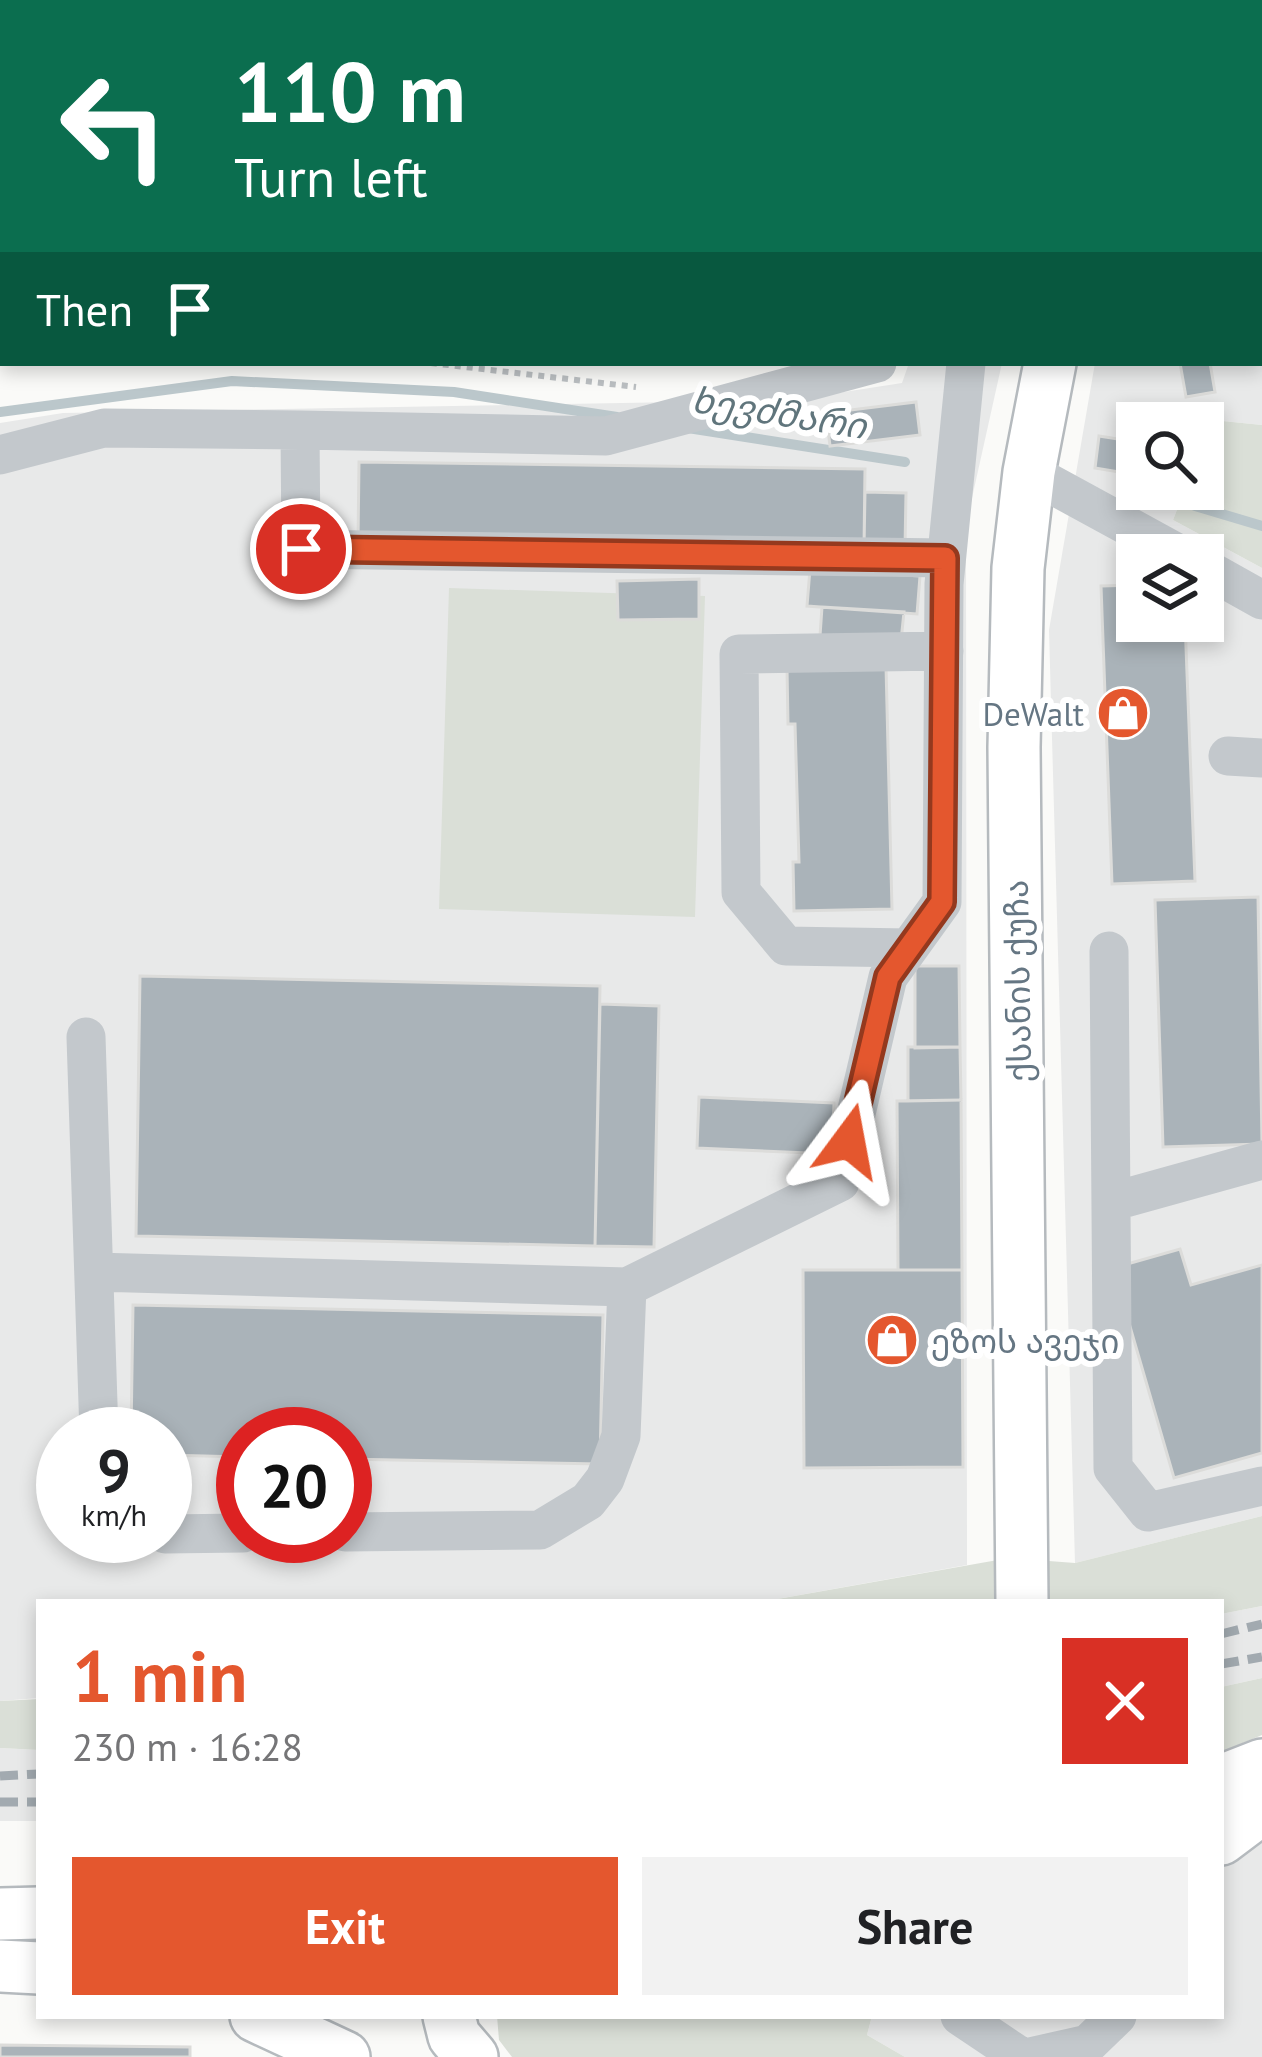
<!DOCTYPE html>
<meta charset="utf-8">
<style>
body{margin:0;font-family:"PT Sans","Noto Sans Georgian",sans-serif;background:#f2f2f2;color:#202124;height:100vh;display:flex;flex-direction:column;font-size:45px;white-space:nowrap}
*{box-sizing:border-box;margin:0}
p{font-size:39px;color:#757577}
.icon{flex:none;width:66px;height:66px;fill:none;stroke:currentColor;stroke-width:2;stroke-linecap:round;stroke-linejoin:round}
.map{position:relative;flex:1;overflow:hidden}
.drawer{position:absolute;left:36px;top:1599px;width:1188px;height:420px;display:flex;flex-direction:column;background:#fff;border-radius:0px;box-shadow:0 6px 18px #0003}
.drawer>*{flex:none}
.banner{position:absolute;left:0px;top:0px;width:1263px;height:366px;box-shadow:0 6px 18px #0003;background:#0b6e4f;color:#fff;overflow:hidden}
.buttons{position:absolute;left:1116px;top:402px;display:grid;gap:24px}
.buttons a{display:grid;place-items:center;width:108px;height:108px;border-radius:0px;background:#fff;box-shadow:0 6px 18px #0003;font-size:60px}
.speed{position:absolute;left:36px;top:1407px;display:flex;gap:24px;font-size:60px;font-weight:700;text-align:center}
.speed>*{display:grid;place-content:center;width:156px;height:156px;border-radius:50%;background:#fff;box-shadow:0 6px 18px #0003;line-height:1}
.speed small{font-size:30px;font-weight:400}
.speed .limit{border:18px solid #d22;background:#fff;color:#111}
.pin{position:absolute;display:grid;place-items:center;width:102px;height:102px;color:#fff;margin:-51px;border:6px solid #fff;border-radius:50%;box-shadow:0 3px 12px #0007}
.me{position:absolute;width:132px;margin:-66px;rotate:13deg;stroke-linejoin:round;filter:drop-shadow(0 0 9px #0008)}
.turn{display:flex;align-items:center;gap:42px;height:252px;padding:0 36px;font-size:54px}
.turn .icon{width:156px;height:156px;stroke-width:2.5}
.turn b{display:block;font-size:84px;line-height:102px}
.then{display:flex;align-items:center;height:114px;padding:0 36px;background:#0003;gap:24px;font-size:45px}
.round{display:grid;place-items:center;flex:none;width:126px;height:126px;border-radius:0px;background:#f2f2f2}
.summary{display:flex;align-items:center;justify-content:space-between;height:204px;padding:0 36px}
h1{font-size:72px;font-weight:700;line-height:90px;color:#e4572e}
.primary-button{display:flex;gap:24px;margin-top:auto;padding:24px 36px}
.primary-button a{flex:1;height:138px;border-radius:0px;background:#e4572e;color:#fff;font-size:48px;font-weight:700;line-height:138px;text-align:center}
.primary-button a+a{background:#f2f2f2;color:#202124}
.map>svg:first-child{display:block}
.built{fill:#e8e9e9;fill-rule:evenodd}
.green{fill:#dadfd7}
.lines{fill:none;stroke-linecap:round;stroke-linejoin:round}
.stream{stroke:#bbc7cb;stroke-width:10}
.building{fill:#aab3b9;stroke:#dcdcda;stroke-width:3}
.major-casing{stroke:#b5babe;stroke-width:56}
.path{stroke:#bbbfc2;stroke-width:6;stroke-dasharray:6 6;stroke-linecap:butt}
.minor{stroke:#c3c8cc;stroke-width:39}
.major{stroke:#fff;stroke-width:51}
.rail{stroke:#a2aab0;stroke-width:9;stroke-dasharray:18 9;stroke-linecap:butt}
.route-casing{stroke:#94391e;stroke-width:30}
.route{stroke:#e4572e;stroke-width:21}
.labels{text-anchor:middle;dominant-baseline:central;stroke-width:12;stroke-linejoin:round;paint-order:stroke}
.poi-label{font-size:33px;fill:#657683;stroke:#fff;text-anchor:end}
.street-label{font-size:33px;fill:#657683;stroke:#fff}
.water-label{font-size:36px;font-style:italic;fill:#60757c;stroke:#fff}
</style>
<div class="map">
<svg width="1262" height="2057" viewBox="0 0 1262 2057">
<rect width="100%" height="100%" fill="#fafaf8"/>
<path class="built" d="M0,0h783v3h-780l-3,124z
M1262,298v127l-49,-5 -10,25v-22h-66v66h48l-12,31 89,48v948l-187,47 -26,-933 46,-267h165zM1137,555h66v66h-66z
M909,363h93l-36,162 1,1040 -207,37h-721v96l-39,3v-1278l63,-10 729,-13 110,-17zM63,1434h102v102h-102zM243,1434h102v102h-102z
M1262,1606v72l-41,9v-73z
M0,1748l39,2v71h-39z
M1262,1832v225h-357l-38,-22 5,-19h349v-148z"/>
<path class="green" d="M1213,420l49,5v143l-89,-48 12,-31h18v-44z
M449,588l256,8 -10,321 -256,-8z
M1262,1516v90l-41,8v-12h-461l249,-44 66,5z
M1262,1678v57l-41,17v-65z
M39,1699v51l-39,-2v-47z
M497,2016h375l-5,19 38,22h-393l-13,-17z"/>
<g class="lines">
<path class="stream" d="M0,412l232,-31 222,11 163,25
M688,428l217,34
M1195,506l67,20"/>
</g>
<path class="building" d="M179,0h149l-87,3z
M328,0h285v3h-339z
M613,0h140v3h-140z
M812,0h234l-1,3z
M1175,0h87v56l-2,-53z
M0,246h3v49h-3z
M1180,363h30l5,29 -29,5z
M916,402l4,33 -90,11 -4,-33z
M1099,436l38,6v33l-42,-7z
M359,462l506,7 -1,79 -506,-7z
M865,492l41,1 -1,55h-41z
M810,569l110,7 -3,38 -110,-8z
M699,579v40l-81,1 -1,-39z
M1137,585v36h48l10,260 -83,3 -11,-298z
M822,607l82,5 -3,29 -81,-5z
M886,666l6,243 -98,2 -1,-49h6l-4,-138h-7l-1,-56z
M1258,897l4,247 -99,3 -8,-247z
M915,966h44l1,81 -45,1z
M140,976l460,10 -5,260 -459,-10z
M600,1004l59,2 -5,241 -59,-1z
M908,1047h52l1,53 -53,1z
M699,1097l135,6 -2,51 -135,-6z
M961,1100l1,170h-64l-1,-169z
M1180,1249l11,36 71,-20v188l-88,25 -61,-210z
M803,1270h159l1,197 -159,1z
M133,1305l470,10 -3,149 -255,-5v-25h-102v23l-78,-2v-21h-34z
M0,2045l190,2v10h-190z"/>
<g class="lines">
<g class="major-casing">
<path id="major" d="M1130,3l1,-3
M1022,1602l-8,-855 4,-179 11,-96 21,-109
M1221,1781l41,-16
M1221,1839l41,-31
M0,1914l39,-1
M0,1966l39,2
M256,2016l88,41
M449,2016l5,20 18,21"/>
</g>
<path class="path" d="M0,314h3
M431,363l205,24"/>
<path class="minor" d="M163,0v3
M0,39h3
M877,363l-271,73 -306,-6 1,119 644,9
M0,455l104,-27 196,2
M1029,472l152,83
M1203,567l59,33
M1228,756l34,2
M909,948l-123,-2 -45,-54 -2,-238 205,-3
M1109,951l4,517 35,44 114,-26
M86,1037l13,397
M1111,1202l151,-42
M95,1272l532,15
M345,1532l195,-2 48,-29 17,-22 16,-43 6,-149 213,-105 48,-205 54,-75 2,-318 22,-221
M165,1534l78,-1
M960,2016l61,41
M1030,2057l58,-13 29,-28"/>
<use href="#major" class="major"/>
<path class="rail" d="M1221,1634l41,-10
M1221,1664l41,-7
M0,1776l39,-2
M0,1802h39"/>
</g>
<g class="lines">
<g class="route-casing">
<path id="route" d="M301,549l644,9 -3,344 -54,75 -39,164"/>
</g>
<use href="#route" class="route"/>
</g>
<defs>
<g id="shop-disc" transform="scale(2.7)"><circle r="9.5" fill="#e4572e" stroke="#fff"/><path d="M-5-2.5h2.3a2.7 3.5 0 0 1 5.4 0H5L5.5 6h-11ZM-1.5-2.5h3a1.5 2.3 0 0 0-3 0Z" fill="#fff"/></g>
</defs>
<g fill-rule="evenodd">
<use href="#shop-disc" x="1123" y="713"/>
<use href="#shop-disc" x="892" y="1340"/>
</g>
<g class="labels">
<g class="poi-label">
<text x="1084" y="713">DeWalt</text>
<text x="931" y="1340" text-anchor="start">ეზოს ავეჯი</text>
</g>
<g class="street-label">
<text transform="translate(1017 981) rotate(-91)">ქსანის ქუჩა</text>
</g>
<g class="water-label">
<text transform="translate(779 412) rotate(9)">ხევძმარი</text>
</g>
</g>
</svg>
<div class="buttons">
<a><svg class="icon" aria-label="search" viewBox="0 0 24 24"><circle cx="10" cy="10" r="6"/><path d="M15 15l6 6"/></svg></a>
<a><svg class="icon" aria-label="layers" viewBox="0 0 24 24"><path d="M12 4l9 5-9 5-9-5zM3 14l9 5 9-5"/></svg></a>
</div>
<div class="speed"><div>9<small>km/h</small></div><div class="limit">20</div></div>
<div class="pin" style="left:301px;top:549px;background:#d93025"><svg class="icon" aria-label="arrive" viewBox="0 0 24 24"><path d="M6 21V4h12l-3 4 3 4H6"/></svg></div>
<svg class="me" style="left:849px;top:1141px" viewBox="-20 -20 40 40"><path d="M0-17L14 15 0 8-14 15z" fill="#e4572e" stroke="#fff" stroke-width="4"/></svg>
<div class="banner">
<div class="turn"><svg class="icon" aria-label="left" viewBox="0 0 24 24"><path d="M17 20v-9H6M10 6l-5 5 5 5"/></svg><div><b>110 m</b>Turn left</div></div>
<div class="then">Then<svg class="icon" aria-label="arrive" viewBox="0 0 24 24"><path d="M6 21V4h12l-3 4 3 4H6"/></svg></div>
</div>
<section class="drawer">
<div class="summary"><div><h1>1 min</h1><p>230 m · 16:28</p></div><a class="round" style="background:#d93025;color:#fff"><svg class="icon" aria-label="close" viewBox="0 0 24 24"><path d="M6 6l12 12M18 6L6 18"/></svg></a></div>
<div class="primary-button"><a>Exit</a><a>Share</a></div>
</section>
</div>
